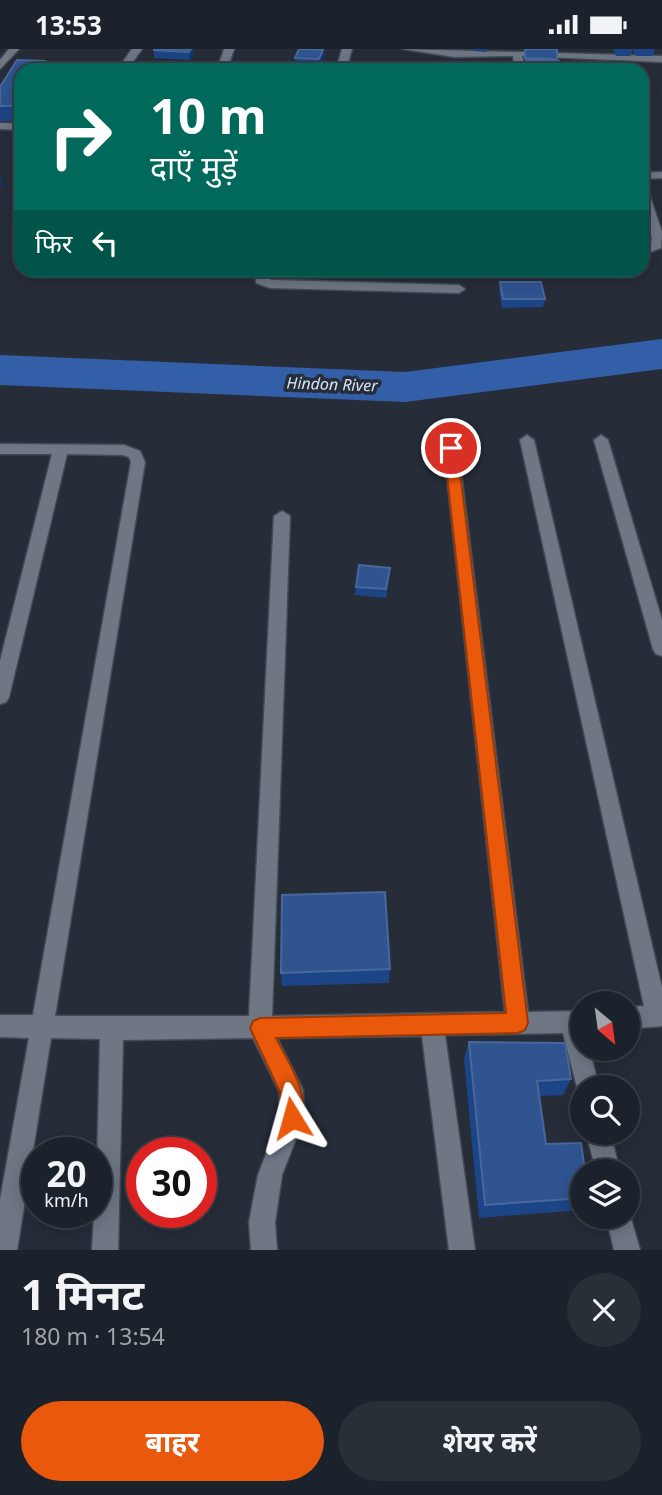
<!DOCTYPE html>
<html lang="hi">
<meta charset="utf-8">
<style>
body{margin:0;font-family:"Noto Sans","Noto Sans Devanagari",sans-serif;background:#292f37;color:#f1f3f6;height:100vh;display:flex;flex-direction:column;font-size:26px;white-space:nowrap}
*{box-sizing:border-box;margin:0}
p{font-size:23px;color:#a0a4a9}
.icon{flex:none;width:38px;height:38px;fill:none;stroke:currentColor;stroke-width:2;stroke-linecap:round;stroke-linejoin:round}
.map{position:relative;height:1201px;overflow:hidden}
.side{display:flex;flex-direction:column;background:#1c222b;flex:1}
.side>*{flex:none}
.guide{position:absolute;left:14px;top:14px;width:635px;height:214px;border-radius:21px;box-shadow:0 4px 18px #0003,0 0 0 2px #3a3f47;background:#00695c;color:#fff;overflow:hidden}
.needle{width:46px;rotate:151deg}
.controls{position:absolute;left:570px;top:942px;display:grid;gap:14px}
.controls a{display:grid;place-items:center;width:70px;height:70px;border-radius:50%;background:#1c222b;box-shadow:0 4px 18px #0003,0 0 0 2px #3a3f47;font-size:35px}
.speed{position:absolute;left:21px;top:1088px;display:flex;gap:14px;font-size:35px;font-weight:700;text-align:center}
.speed>*{display:grid;place-content:center;width:91px;height:91px;border-radius:50%;background:#1c222b;box-shadow:0 4px 18px #0003,0 0 0 2px #3a3f47;line-height:1}
.speed small{font-size:18px;font-weight:400}
.speed .limit{border:10px solid #d22;background:#fff;color:#111}
.pin{position:absolute;display:grid;place-items:center;width:60px;height:60px;color:#fff;margin:-30px;border:4px solid #fff;border-radius:50%;box-shadow:0 2px 7px #0007}
.me{position:absolute;width:77px;margin:-38px;rotate:352deg;stroke-linejoin:round;filter:drop-shadow(0 0 5px #0008)}
.turn{display:flex;align-items:center;gap:24px;height:147px;padding:0 21px;font-size:32px}
.turn .icon{width:91px;height:91px;stroke-width:2.5}
.turn b{display:block;font-size:49px;line-height:60px}
.then{display:flex;align-items:center;height:66px;padding:0 21px;background:#0003;gap:14px;font-size:26px}
.round{display:grid;place-items:center;flex:none;width:74px;height:74px;border-radius:37px;background:#292f37}
.head{display:flex;align-items:center;justify-content:space-between;height:119px;padding:0 21px}
h1{font-size:42px;font-weight:700;line-height:52px}
.button{display:flex;gap:14px;margin-top:auto;padding:14px 21px}
.button a{flex:1;height:80px;border-radius:42px;background:#ea580c;color:#fff;font-size:28px;font-weight:700;line-height:80px;text-align:center}
.button a+a{background:#292f37;color:#f1f3f6}
.status{display:flex;justify-content:space-between;align-items:center;height:49px;padding:0 35px;background:#1c222b;direction:ltr}
.status svg{height:19px;fill:currentColor}
.map>svg:first-child{display:block}
.lines{fill:none;stroke-linecap:round;stroke-linejoin:round}
.river{fill:#335fa9;fill-rule:evenodd}
.street-casing{stroke:#444a54;stroke-width:3}
.street{fill:#6f7785;fill-rule:evenodd}
.wall{fill:#1c4587}
.shaded-wall{fill:#183564}
.building{fill:#2f5490;stroke:#48689c;stroke-width:2}
.route{fill:#ea580c;stroke:#983908;stroke-width:2}
.labels{text-anchor:middle;dominant-baseline:central;stroke-width:7;stroke-linejoin:round;paint-order:stroke}
.far-water-label{font-size:16px;font-style:italic;fill:#d6e3f8;stroke:#262d39}
</style>
<div class="status"><b>13:53</b><svg viewBox="0 0 49 12"><path d="M0 12V9h3v3zM5 12V6h3v6zM10 12V3h3v9zM15 12V0h3v12zM26 1h20v11H26zM47 4h2v5h-2z"/></svg></div>
<div class="map">
<svg width="662" height="1201" viewBox="0 0 662 1201">
<rect width="100%" height="100%" fill="#262d39"/>
<g class="lines">
<path class="river" d="M662,290v30l-257,33 -405,-17v-30l405,17z"/>
<g class="street-casing">
<path id="street" d="M9,0h10l-19,20v-9z
M132,0h10l-15,21h-10z
M224,0h10l-7,21h-10z
M342,0h10l-6,21h-10z
M403,0l259,7v6l-140,-6 3,14h-10l-2,-14 -59,1z
M0,74l21,1v6l-21,-1z
M662,123v6l-20,1v-6z
M642,139l6,3 14,41 -1,16 -19,7v-8l9,-4 1,-5 -10,-29z
M256,220h12l-1,9 5,2 187,5 6,4 -6,4 -189,-5 -14,-5z
M527,386l7,5 128,548v38l-34,3v-22l16,-1 -124,-566z
M601,386l7,5 54,180v36l-6,-2 -3,-5 -59,-209z
M451,394l7,5 70,564 55,-1v37h6l10,39h-16v10l-4,-2 -16,-62 -118,2 30,215h-26l-27,-214 -145,2 26,52 1,28 -22,57 -7,47 2,28h-26l-2,-28 9,-47 22,-57 -1,-27 -26,-53 -130,2 -5,210h-26l2,-37h2l4,-174 -49,-1 -34,212h-17v-50l29,-162 -29,-1v-22h33l98,-553 -2,-5 -6,-2 -56,-1 -58,243 -3,5 -6,2v-43l52,-207h-52v-10l124,1 16,6 5,11 -90,554h194l25,-500 8,-5 8,5 -18,500 233,-4 -61,-564z
M586,1083h24l10,39h-24z
M628,1159l12,42h-26l-8,-34h22z"/>
</g>
<use href="#street" class="street"/>
</g>
<path class="wall" d="M299,0l24,1 1,8 -5,9 -23,-1 -1,-8z
M473,0h14v3l-14,-1z
M525,0h32v12l5,9h-37v-4h-1z
M613,0h20l-2,7h-15z
M633,0h22l-2,7h-17z
M154,1h41l-5,10 -36,-2z
M17,11l4,61h-21v-34z
M642,168l8,20 -2,8 -6,1z
M359,220h33l-1,8h-32z
M432,220h22v7h-21z
M500,233l45,17 -2,8 -41,1 -3,-17z
M389,528l-3,21 -31,-3 1,-8z
M390,920l-1,14 -107,3 -1,-13z
M469,993l102,37 -8,16 -24,1 7,48 37,27v35l-3,4 -101,8 -15,-159z"/>
<path class="shaded-wall" d="M191,0h4v1l-5,10 -1,-8z
M323,1l1,8 -5,9v-8z
M45,12l1,9h-6z
M21,51v22l-3,-16z
M0,125l3,9 -3,5z"/>
<path class="building" d="M154,0h37l-2,3 -35,-2z
M299,0h10l14,1 -4,9 -24,-1z
M525,0h32v10l-32,-1z
M17,11l28,1 -5,9h-19v30l-3,6h-18v-19z
M526,11l33,1 3,9h-34z
M351,13l45,2 -1,6h-46z
M566,20h17l1,1h-18z
M642,168l8,20h-8z
M500,233h41l4,17h-42z
M359,516l31,3 -4,21 -30,-2z
M385,843l5,77 -109,4 1,-78z
M469,993l96,1 6,36 -34,2 9,63 35,-1 4,28h-2v27l-98,7z"/>
<path class="route" d="M451,394l6,5 71,575 -3,7 -7,3 -242,5c13,26 36,58 24,88l-8,3 -7,-3 -3,-8 -2,-26 -30,-64 3,-7 7,-3 246,-5 -62,-565z"/>
<g class="labels">
<g class="far-water-label">
<text transform="translate(332 335) rotate(2)">Hindon River</text>
</g>
</g>
</svg>
<div class="controls">
<a><svg class="needle" viewBox="-14 -14 28 28"><path d="M0-13l5 13h-10z" fill="#e53935"/><path d="M0 13l5-13h-10z" fill="#a0a4a9"/></svg></a>
<a><svg class="icon" aria-label="search" viewBox="0 0 24 24"><circle cx="10" cy="10" r="6"/><path d="M15 15l6 6"/></svg></a>
<a><svg class="icon" aria-label="layers" viewBox="0 0 24 24"><path d="M12 4l9 5-9 5-9-5zM3 14l9 5 9-5"/></svg></a>
</div>
<div class="speed"><div>20<small>km/h</small></div><div class="limit">30</div></div>
<div class="pin" style="left:451px;top:399px;background:#d93025"><svg class="icon" aria-label="arrive" viewBox="0 0 24 24"><path d="M6 21V4h12l-3 4 3 4H6"/></svg></div>
<svg class="me" style="left:292px;top:1069px" viewBox="-20 -20 40 40"><path d="M0-17L14 15 0 8-14 15z" fill="#ea580c" stroke="#fff" stroke-width="4"/></svg>
<div class="guide">
<div class="turn"><svg class="icon" aria-label="right" viewBox="0 0 24 24"><path d="M7 20v-9h11M14 6l5 5-5 5"/></svg><div><b>10 m</b>दाएँ मुड़ें</div></div>
<div class="then">फिर<svg class="icon" aria-label="left" viewBox="0 0 24 24"><path d="M17 20v-9H6M10 6l-5 5 5 5"/></svg></div>
</div>
</div>
<section class="side">
<div class="head"><div><h1>1 मिनट</h1><p>180 m · 13:54</p></div><a class="round"><svg class="icon" aria-label="close" viewBox="0 0 24 24"><path d="M6 6l12 12M18 6L6 18"/></svg></a></div>
<div class="button"><a>बाहर</a><a>शेयर करें</a></div>
</section>
